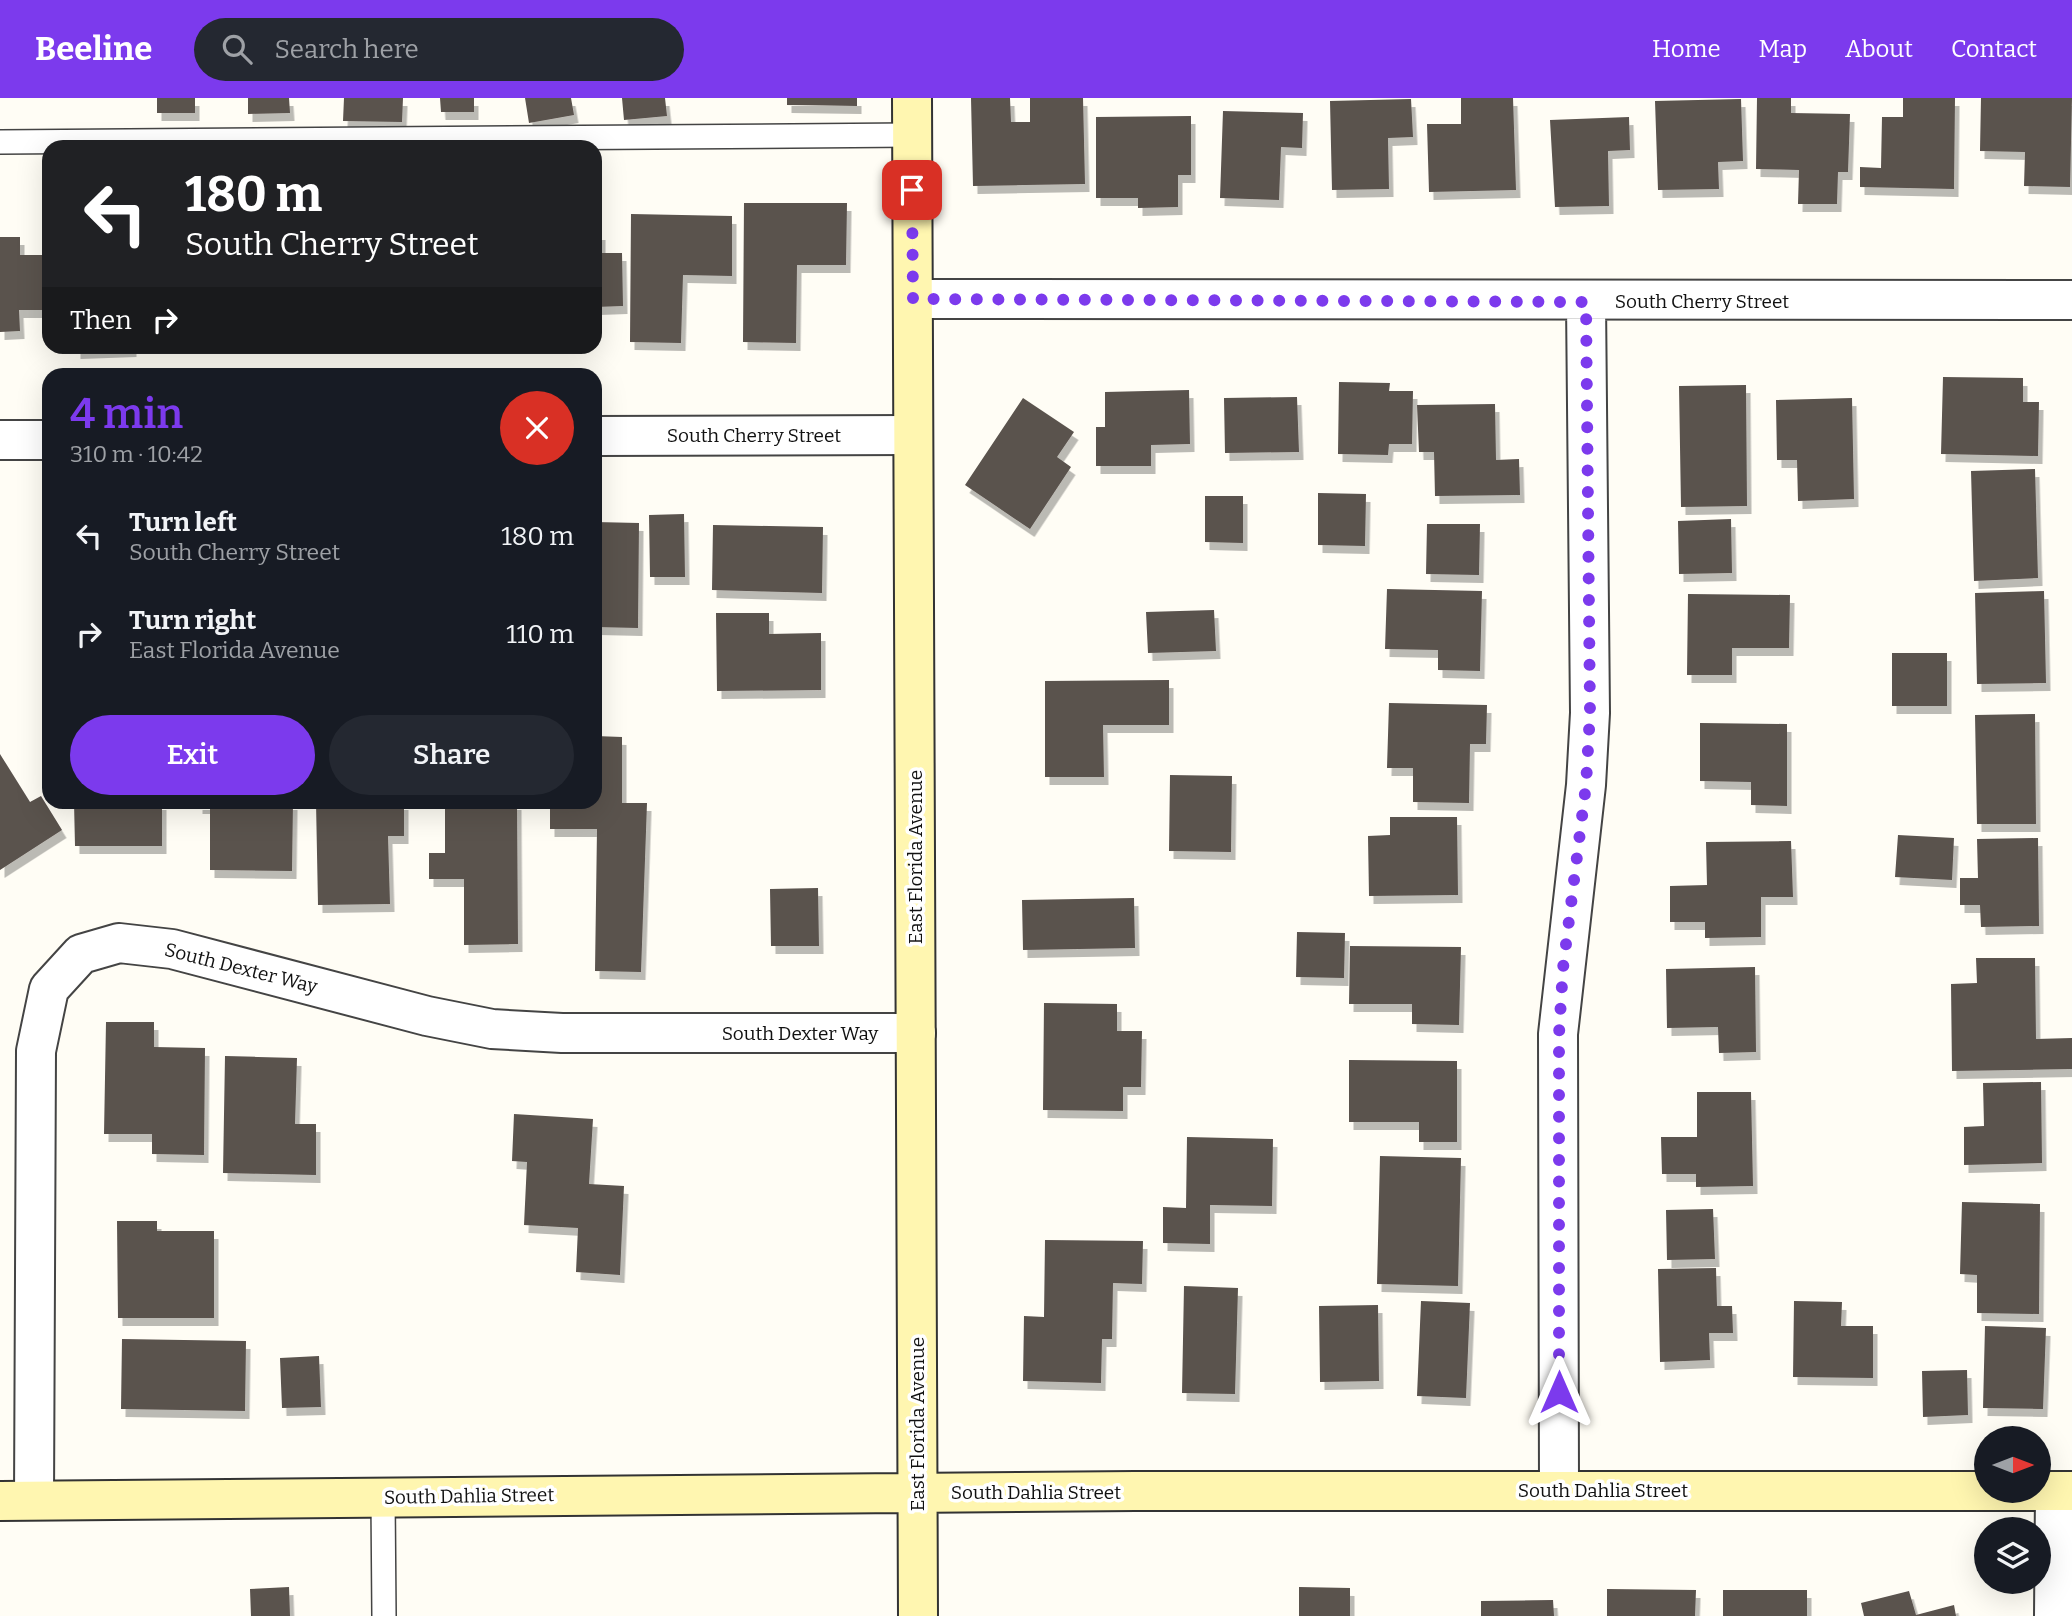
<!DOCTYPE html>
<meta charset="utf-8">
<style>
body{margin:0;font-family:Bitter,serif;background:#242831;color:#f1f3f6;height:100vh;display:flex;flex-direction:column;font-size:26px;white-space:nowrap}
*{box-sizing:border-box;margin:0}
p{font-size:23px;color:#9ea1a6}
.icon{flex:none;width:38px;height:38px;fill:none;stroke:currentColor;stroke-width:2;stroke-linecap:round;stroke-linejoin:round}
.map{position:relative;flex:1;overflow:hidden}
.panel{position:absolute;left:42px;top:270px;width:560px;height:441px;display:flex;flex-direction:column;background:#171b24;border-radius:21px;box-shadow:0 7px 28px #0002}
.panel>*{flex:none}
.guide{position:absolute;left:42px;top:42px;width:560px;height:214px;border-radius:21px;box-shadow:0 7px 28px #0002;background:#202124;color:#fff;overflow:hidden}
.needle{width:46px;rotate:90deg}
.tools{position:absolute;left:1974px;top:1328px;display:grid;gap:14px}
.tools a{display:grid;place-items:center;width:77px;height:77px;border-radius:50%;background:#171b24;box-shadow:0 7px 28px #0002;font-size:35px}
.pin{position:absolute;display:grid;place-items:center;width:60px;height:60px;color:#fff;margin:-30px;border-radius:14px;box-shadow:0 4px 10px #0006}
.me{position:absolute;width:77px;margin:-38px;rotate:0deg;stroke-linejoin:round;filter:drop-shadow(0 0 5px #0008)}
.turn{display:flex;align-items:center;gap:24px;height:147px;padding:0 28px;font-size:32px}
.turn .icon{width:91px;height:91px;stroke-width:2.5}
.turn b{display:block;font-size:49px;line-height:60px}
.then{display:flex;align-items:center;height:66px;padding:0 28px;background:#0003;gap:14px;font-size:26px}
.round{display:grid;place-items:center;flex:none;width:74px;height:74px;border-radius:37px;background:#242831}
.head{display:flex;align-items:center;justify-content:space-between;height:119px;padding:0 28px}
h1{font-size:42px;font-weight:600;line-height:52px;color:#7c3aed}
.cta{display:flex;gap:14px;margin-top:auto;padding:14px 28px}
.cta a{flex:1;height:80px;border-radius:42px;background:#7c3aed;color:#fff;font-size:28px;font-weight:600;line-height:80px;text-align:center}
.cta a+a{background:#242831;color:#f1f3f6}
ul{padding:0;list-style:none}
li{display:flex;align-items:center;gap:21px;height:98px;padding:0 28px}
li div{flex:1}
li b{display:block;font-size:26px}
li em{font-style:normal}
header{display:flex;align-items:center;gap:42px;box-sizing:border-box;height:98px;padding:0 35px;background:#7c3aed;color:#fff}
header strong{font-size:33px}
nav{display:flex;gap:38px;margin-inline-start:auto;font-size:24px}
.search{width:490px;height:63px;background:#242831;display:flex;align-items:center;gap:18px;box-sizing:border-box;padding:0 24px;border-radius:38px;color:#9ea1a6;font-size:26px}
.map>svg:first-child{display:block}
.building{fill:#5a524d;filter:url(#shadow)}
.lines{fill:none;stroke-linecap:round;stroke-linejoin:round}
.lane-casing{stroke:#444;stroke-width:26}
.street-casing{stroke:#444;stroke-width:42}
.secondary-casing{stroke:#333;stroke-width:42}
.lane{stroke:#fff;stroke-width:23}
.street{stroke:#fff;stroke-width:38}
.secondary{stroke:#fff6b0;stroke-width:38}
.route{stroke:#7c3aed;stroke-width:12;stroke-dasharray:0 21.6}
.labels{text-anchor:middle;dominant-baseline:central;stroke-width:7;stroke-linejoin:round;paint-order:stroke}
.street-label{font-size:19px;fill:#111;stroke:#fff}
</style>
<header>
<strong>Beeline</strong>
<div class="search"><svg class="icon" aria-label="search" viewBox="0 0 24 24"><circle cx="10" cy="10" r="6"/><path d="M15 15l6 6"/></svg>Search here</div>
<nav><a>Home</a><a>Map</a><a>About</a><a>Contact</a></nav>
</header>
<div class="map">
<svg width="2072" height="1518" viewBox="0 0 2072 1518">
<defs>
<filter id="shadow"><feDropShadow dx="4.5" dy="8" stdDeviation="0" flood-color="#0004"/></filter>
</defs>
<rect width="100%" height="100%" fill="#fffdf5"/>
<path class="building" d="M157,0h38v15h-38z
M248,0h41l1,15 -42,1z
M344,0h59l-1,24 -59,-1z
M440,0h34v14h-33z
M525,0h46l3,17 -45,8z
M622,0h43l2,18 -43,4z
M787,0h70v8l-70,-1z
M971,0h39l1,24h19v-24h53l2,86 -112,2z
M1461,0h52l3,92 -87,2 -2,-68h34z
M1757,0h34v15l59,1 -2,58h-10l-1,32h-39l1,-34 -43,-1z
M1903,0h52l-1,91 -94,-2v-20l21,1 1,-51h21z
M1981,0h91l-2,89 -46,-1 1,-34 -45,-1z
M1411,1l2,38 -25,1 1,51 -57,1 -2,-89z
M1741,1l2,62 -25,1 1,27 -61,1 -3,-89z
M1223,13l80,2 -1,35 -21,-1 -2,53 -59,-2z
M1191,18v59h-13v32l-40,1v-10h-42v-81z
M1629,19l1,33 -22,1 1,55 -54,1 -5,-87z
M744,105h103l-1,62h-49l-1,78 -53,-1z
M631,116l101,2v60l-49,-1 -2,68 -51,-1z
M595,134h6v21h21l1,53 -28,1z
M0,139h20v18h29v55h-30l1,21 -20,1z
M76,248h56v3l-56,2z
M1943,279l80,1v24h16l-1,54 -97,-2z
M1339,284l51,1 -1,8h24l-1,53h-23l-1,11 -50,-1z
M1746,287l1,121 -66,1 -2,-121z
M1189,292l1,54 -39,1v21h-55v-39h9v-35z
M1297,299l2,55 -74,1 -1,-55z
M1023,300l51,34 -17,25 14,10 -41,62 -65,-44z
M1852,300l2,101 -56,2 -1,-41h-20l-1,-60z
M1495,306l1,56 23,-1 1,36 -85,1 -1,-44h-15l-2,-47z
M2035,371l3,109 -64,3 -3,-110z
M1318,395l48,1 -1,52 -47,-1z
M1205,398h38v47l-38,-1z
M684,416l1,63h-35l-1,-62z
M1731,421l1,54 -53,1 -1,-53z
M595,424l44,1 -1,105 -43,-1z
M1427,426h53l-1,51 -53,-1z
M713,427l110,2 -1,66 -110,-3z
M1387,491l95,2 -2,80 -42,-1v-20l-53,-1z
M2044,493l2,92 -69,1 -2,-91z
M1688,496l102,1 -1,53h-57v27h-45z
M1214,512l2,41 -68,2 -2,-41z
M716,515h53v21l52,-1v57l-104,1z
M1892,555h55v53h-55z
M1169,582v45h-66l1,52h-59v-96z
M1389,605l98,2 -1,39h-16l-1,59 -56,-1v-34h-26z
M2035,616l1,110h-59l-2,-109z
M1700,625l87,1v82l-36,-1v-23l-51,-1z
M595,638l27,1v66h25l-6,169 -46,-1 2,-142h-47v-27h45z
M0,656l30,48 11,-6 21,34 -62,40z
M1170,677l62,1 -1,76 -62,-1z
M74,704h88v44h-87z
M198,704h95l-1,69 -82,-1v-64h-12z
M316,704h88v34h-16l2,68 -72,1z
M445,704h72l1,142 -54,1v-66h-35v-26h16z
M1390,719h67l1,78 -89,1 -1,-60 22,-1z
M1898,737l56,3 -2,42 -57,-3z
M2038,740l1,88 -58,1 -1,-22h-20v-27h18l-1,-39z
M1791,743l2,56h-32v40l-56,1v-16h-35v-36l37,-1 -1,-43z
M818,790l1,58h-48l-1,-57z
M1134,800l1,50 -112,2 -1,-50z
M1297,834l48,1 -1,45 -48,-1z
M1350,848l111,1 -2,78 -47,-1v-20h-63z
M1976,860h59l1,81 36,-1v31l-120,2 -1,-87 26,-1z
M1755,869l1,85 -37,1 -1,-26 -51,1 -1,-59z
M1044,905l73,1v27h25l-1,56h-18v24l-80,-1z
M106,924h48v25l51,1 -1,107 -52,-1v-20h-48z
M225,958l72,2 -2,66h21v51l-93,-2z
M1349,962l108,1v81h-38v-20h-70z
M2041,984l1,81 -78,2v-38l20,-1 -1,-43z
M1697,994h54l2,94 -57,1v-13h-34l-1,-37h36z
M514,1016l79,5 -4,65 35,2 -4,89 -44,-3 2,-44 -54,-3 3,-63 -15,-1z
M1187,1039l86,2 -1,67 -62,-1v39l-47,-1v-36l23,1z
M1380,1058l81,2 -3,128 -81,-2z
M1962,1104l78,2 -1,110 -62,-1v-38l-17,-1z
M1713,1111l2,50 -48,1 -1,-50z
M117,1123h40v10h57v87h-96z
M1045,1142l98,1 -1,43 -29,-1 -1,56h-10l-1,44 -78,-2 1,-65 20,1z
M1716,1170l1,38h15l1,27h-24l1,27 -50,2 -2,-93z
M1184,1188l54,2 -3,106 -53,-1z
M1421,1203l49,2 -4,95 -49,-2z
M1794,1203l48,1 -1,24h32v52l-80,-1z
M1378,1207l1,76 -59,1 -1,-76z
M1985,1228l61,2 -3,81 -60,-1z
M122,1241l124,2 -1,70 -124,-2z
M319,1258l2,51 -39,1 -2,-50z
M1967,1272l1,45 -45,2 -1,-46z
M289,1489l1,29h-39l-1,-27z
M1299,1489l51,1v28h-51z
M1607,1491l89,1 -1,26h-88z
M1723,1492h84v26h-84z
M1909,1493l7,24 38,-10 2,11h-92l-3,-13z
M1553,1502l1,16h-73v-15z"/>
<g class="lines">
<g class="lane-casing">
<path id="lane" d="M0,44l912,-7
M383,1399l1,119"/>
</g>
<g class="street-casing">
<path id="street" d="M913,201l1159,1
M595,338l318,-1
M0,342h49
M1559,1391l-1,-455 28,-249 4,-72 -4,-411
M34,1402l2,-449 13,-62 32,-35 38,-11 53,6 255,67 65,13 70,4h354
M2054,1518l1,-125"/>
</g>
<g class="secondary-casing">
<path id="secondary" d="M912,0l6,1518
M0,1403l1135,-10h937"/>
</g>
<use href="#lane" class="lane"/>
<use href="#street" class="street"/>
<use href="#secondary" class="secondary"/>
</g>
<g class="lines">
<path class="route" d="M912,92l1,109 673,3 4,411 -4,72 -23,183 -4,66v358"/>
</g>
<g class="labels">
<g class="street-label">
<text x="1702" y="203">South Cherry Street</text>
<text x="754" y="337">South Cherry Street</text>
<text transform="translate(915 759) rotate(-90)">East Florida Avenue</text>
<text transform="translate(241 870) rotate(14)">South Dexter Way</text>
<text x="800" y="935">South Dexter Way</text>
<text transform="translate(917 1326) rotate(-90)">East Florida Avenue</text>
<text x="1603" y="1392">South Dahlia Street</text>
<text x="1036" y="1394">South Dahlia Street</text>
<text transform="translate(469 1398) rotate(-1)">South Dahlia Street</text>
</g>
</g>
</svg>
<div class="tools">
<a><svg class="needle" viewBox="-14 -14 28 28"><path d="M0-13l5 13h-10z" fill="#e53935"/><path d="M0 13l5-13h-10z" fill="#9ea1a6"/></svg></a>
<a><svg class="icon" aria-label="layers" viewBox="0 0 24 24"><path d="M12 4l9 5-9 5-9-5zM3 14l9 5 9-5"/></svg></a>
</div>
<div class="pin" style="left:912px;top:92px;background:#d93025"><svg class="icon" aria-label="arrive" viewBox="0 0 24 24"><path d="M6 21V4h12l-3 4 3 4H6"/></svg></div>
<svg class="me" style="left:1559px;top:1294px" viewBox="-20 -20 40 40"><path d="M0-17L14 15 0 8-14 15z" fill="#7c3aed" stroke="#fff" stroke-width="4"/></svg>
<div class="guide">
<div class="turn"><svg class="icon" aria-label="left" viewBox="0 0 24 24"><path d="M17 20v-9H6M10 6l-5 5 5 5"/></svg><div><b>180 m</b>South Cherry Street</div></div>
<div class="then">Then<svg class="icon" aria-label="right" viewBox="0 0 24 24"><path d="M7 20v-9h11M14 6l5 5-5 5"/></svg></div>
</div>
<section class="panel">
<div class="head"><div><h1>4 min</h1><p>310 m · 10:42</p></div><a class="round" style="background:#d93025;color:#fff"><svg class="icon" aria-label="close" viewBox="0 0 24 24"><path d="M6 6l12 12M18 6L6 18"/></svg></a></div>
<ul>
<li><svg class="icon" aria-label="left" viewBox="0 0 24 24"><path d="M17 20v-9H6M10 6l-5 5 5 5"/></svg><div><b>Turn left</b><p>South Cherry Street</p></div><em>180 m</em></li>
<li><svg class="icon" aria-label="right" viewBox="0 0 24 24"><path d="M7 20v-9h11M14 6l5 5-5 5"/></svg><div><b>Turn right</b><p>East Florida Avenue</p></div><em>110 m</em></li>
</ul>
<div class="cta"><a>Exit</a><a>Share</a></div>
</section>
</div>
